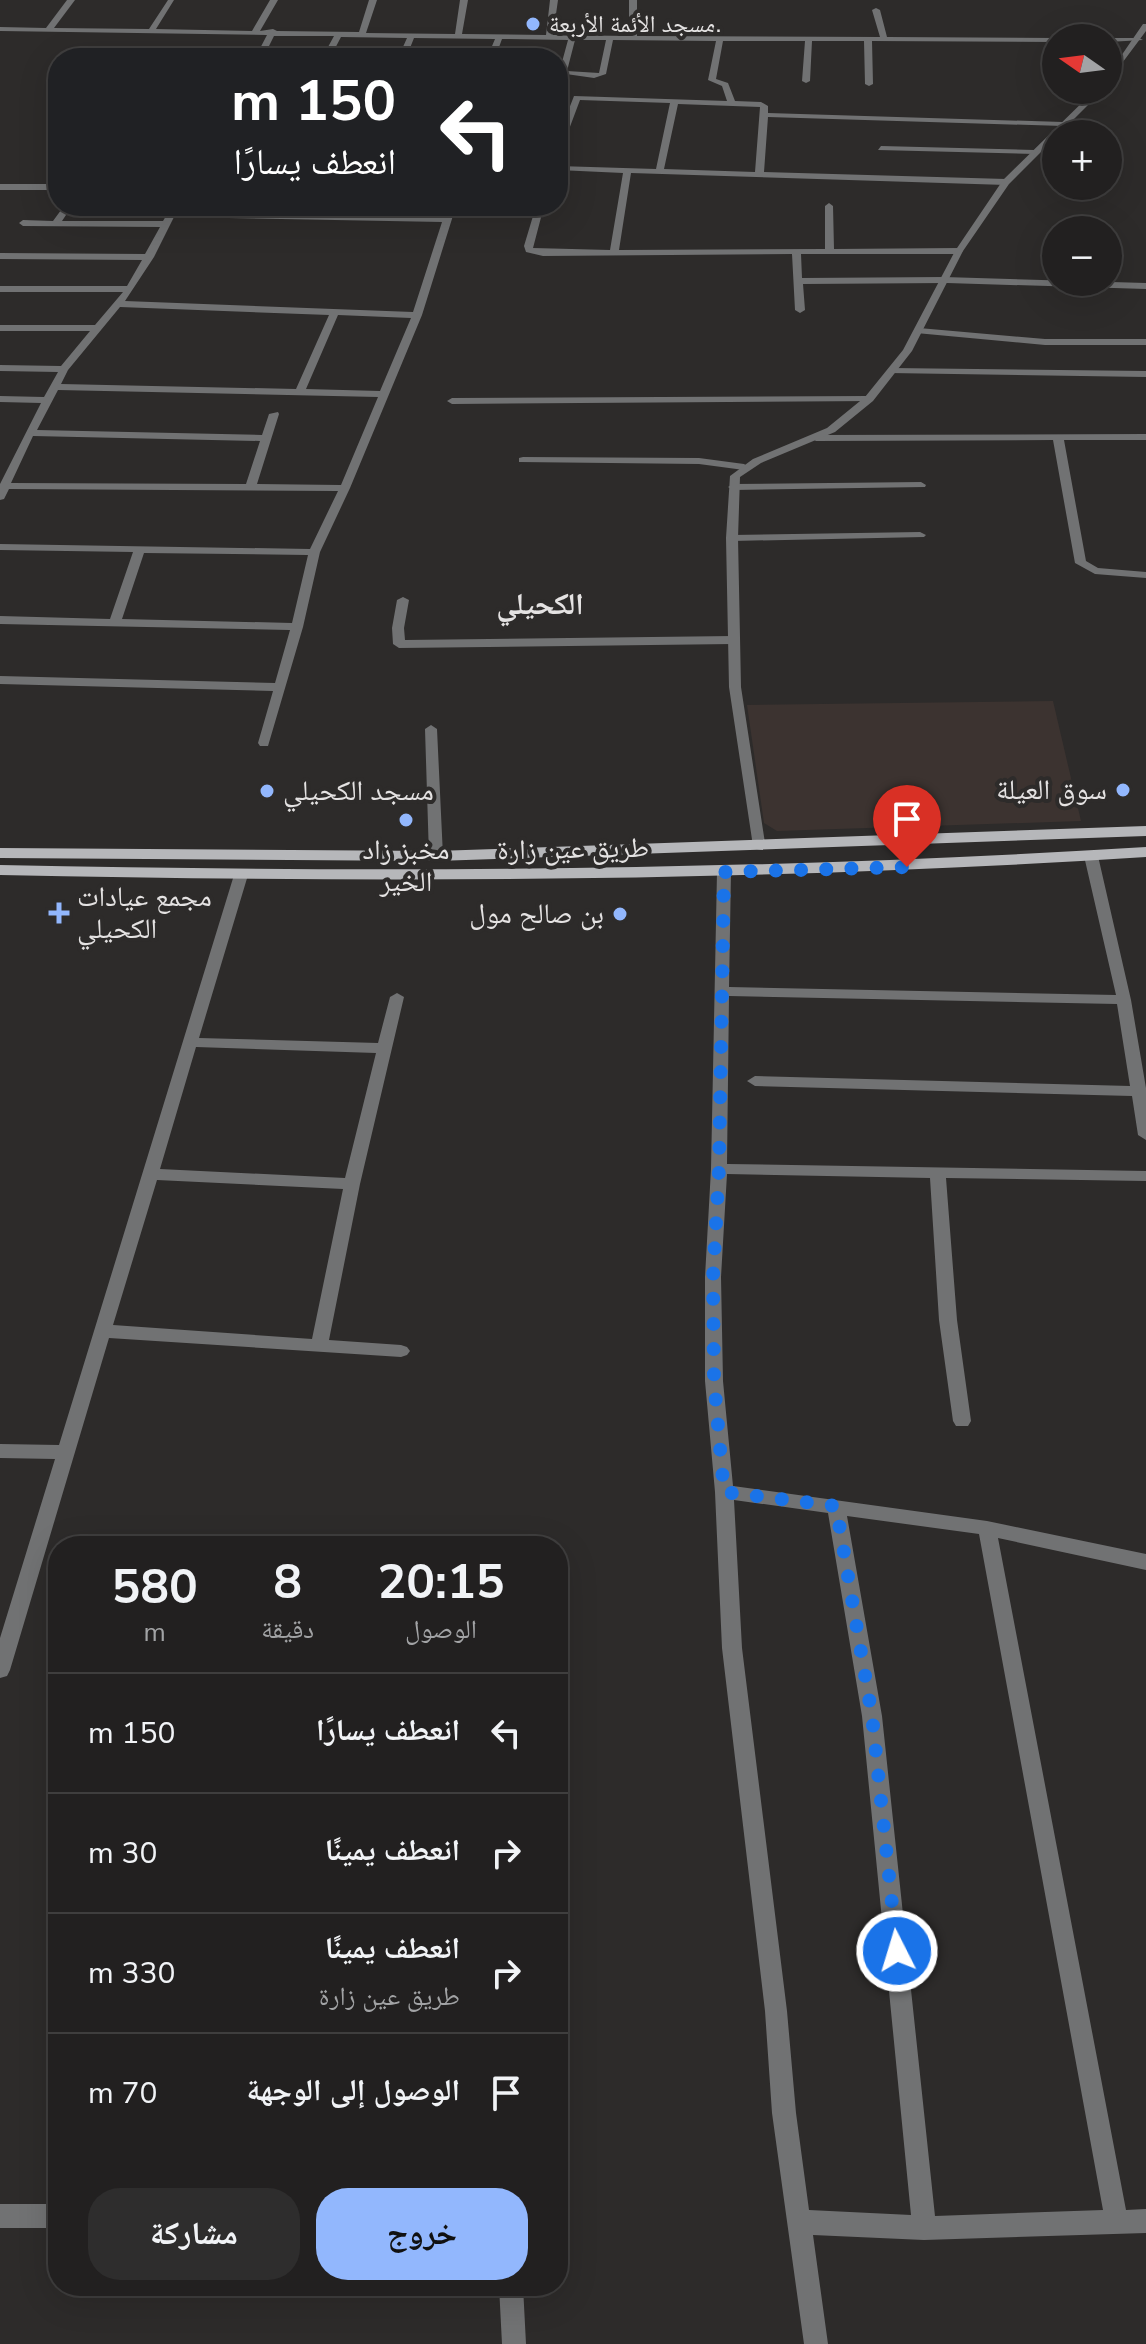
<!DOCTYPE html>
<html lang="ar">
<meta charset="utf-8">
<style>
body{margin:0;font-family:"Nunito Sans","Noto Naskh Arabic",sans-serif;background:#2e2d2d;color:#f1f3f6;direction:rtl;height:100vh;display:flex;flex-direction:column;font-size:30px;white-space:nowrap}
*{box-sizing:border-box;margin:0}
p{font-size:26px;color:#a2a3a5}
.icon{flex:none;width:44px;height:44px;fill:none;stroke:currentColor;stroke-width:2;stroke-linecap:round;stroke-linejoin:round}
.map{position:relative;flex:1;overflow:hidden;direction:ltr}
.details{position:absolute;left:48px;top:1536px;width:520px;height:760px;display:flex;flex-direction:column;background:#222020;border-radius:32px;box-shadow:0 8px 32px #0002,0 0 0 2px #3f3e3e;direction:rtl}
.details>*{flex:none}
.guide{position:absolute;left:48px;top:48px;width:520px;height:168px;border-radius:32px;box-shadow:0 8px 32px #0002,0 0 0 2px #3f3e3e;direction:rtl;background:#202124;color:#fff;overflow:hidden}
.needle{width:52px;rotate:284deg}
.buttons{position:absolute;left:1042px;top:24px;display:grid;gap:16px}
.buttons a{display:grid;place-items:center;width:80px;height:80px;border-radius:50%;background:#222020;box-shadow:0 8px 32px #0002,0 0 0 2px #3f3e3e;font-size:40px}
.pin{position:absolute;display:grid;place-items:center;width:68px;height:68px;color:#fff;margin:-82px -34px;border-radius:50% 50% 50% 0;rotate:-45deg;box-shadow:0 0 8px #0007}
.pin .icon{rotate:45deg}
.me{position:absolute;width:88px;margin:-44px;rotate:355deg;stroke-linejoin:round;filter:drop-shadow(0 0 6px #0008)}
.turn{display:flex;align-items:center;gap:28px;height:168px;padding:0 40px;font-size:36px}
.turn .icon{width:104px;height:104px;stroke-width:2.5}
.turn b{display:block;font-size:56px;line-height:68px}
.eta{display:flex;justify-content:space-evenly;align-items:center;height:136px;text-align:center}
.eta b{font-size:48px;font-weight:700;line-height:56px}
.cta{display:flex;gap:16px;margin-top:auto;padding:16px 40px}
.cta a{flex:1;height:92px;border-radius:32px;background:#92b7fd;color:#111;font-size:32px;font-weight:700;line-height:92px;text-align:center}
.cta a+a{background:#2e2d2d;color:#f1f3f6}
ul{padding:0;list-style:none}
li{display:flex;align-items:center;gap:24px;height:120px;padding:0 40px;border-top:2px solid #3f3e3e}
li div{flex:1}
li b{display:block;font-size:30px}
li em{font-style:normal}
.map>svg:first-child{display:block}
.built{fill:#3c3330}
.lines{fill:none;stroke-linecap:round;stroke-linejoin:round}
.minor{fill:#717273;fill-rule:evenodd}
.tertiary{fill:#717273;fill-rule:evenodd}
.primary{fill:#b6b7ba;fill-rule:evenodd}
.route{stroke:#1a73e8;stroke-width:14;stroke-dasharray:0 25.2}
.poi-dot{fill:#92b7fd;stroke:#2d2b2a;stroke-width:3}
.labels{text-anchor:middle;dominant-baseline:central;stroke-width:8;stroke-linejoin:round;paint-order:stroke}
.far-poi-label{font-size:24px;fill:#e4e2e2;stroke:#2d2b2a;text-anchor:start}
.poi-label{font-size:28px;fill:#e4e2e2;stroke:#2d2b2a;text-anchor:end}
.street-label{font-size:28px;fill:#e4e2e2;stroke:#2d2b2a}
.far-district-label{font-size:30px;font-weight:bold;fill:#e4e2e2;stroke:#2d2b2a}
</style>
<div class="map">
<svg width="1146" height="2344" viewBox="0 0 1146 2344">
<rect width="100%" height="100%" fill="#2d2b2a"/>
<path class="built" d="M1053,701l28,120 -304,10 -13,-8 -17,-118z"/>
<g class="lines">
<path class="minor" d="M67,0h8l-21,28 95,1 19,-29h6l-18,29 96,2 18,-31h8l-18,31 13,-2 4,2 82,1 10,-32h8l-11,33 89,1 5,-34h8l-6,34 84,1 4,-35h8l-5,35 76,1v-36h8v36l243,1 -8,-27 4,-2 4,2 7,27 170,1 -1,4 -184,-1 1,43 -4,2 -4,-2 -1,-43h-52l-2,40 -4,2 -4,-2 3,-40h-82l-7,38 12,4 7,18 26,1 7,4v7l295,9 4,2 -4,2 -295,-9 -4,55 242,7 4,3 -4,3 -375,-12 -12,77 206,-1v-43l4,-3 4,3 1,43 125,-1 4,3 -4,3h-158l1,24 142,-1 202,6v6l-199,-6 -144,1 2,26 -5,3 -5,-3 -3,-56 -249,2 -17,-4 -2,-6 12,-40h8l-11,42 77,2 13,-77 -65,-3v-4l98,3 14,-66 -90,-3 -18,48 -4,2v-13l16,-41 153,5 -5,-15 -14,-6 8,-39 -103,-1 -7,34 -12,4 -35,-5 9,-33 -66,-1 -7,19h-8l8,-19 -81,-1 -8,20h-8l9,-20 -66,-1 -11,21h-8l12,-22h-60l-11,22h-8l12,-23 -267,-4v-4l46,1zM575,40h31l-7,33 -32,-2zM678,104l82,3 -5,65 -91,-3z
M1107,38h32l4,2 -35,2z
M881,146l153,4 4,2 -4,2 -156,-4z
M0,184h58v6h-58z
M64,206h8l-10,15h101l9,-15h8l-3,6 267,5 4,-11h8l-34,109 -72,173 -30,64 -17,75 -35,119h-8l-2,-3 15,-52 -273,-7v-8l275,7 15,-53 -290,-6v-8l110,3 23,-67 -133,-2v-6l310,5 28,-58 -329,-2 -5,10 -4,1v-16l41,-81 -41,-1v-6l44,1 14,-25 -58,-1v-6l61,1 29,-35h-90v-6h95l28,-33h-123v-6h127l15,-26 -142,-1v-6l145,1 15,-27 -137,-1 -4,-3 4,-3 30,1zM174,217l268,5 -29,90 -288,-11 29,-44zM120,307l209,8 -33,74 -235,-5 7,-14zM338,315l73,3 -31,73 -74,-2zM58,390l320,7 -37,88 -84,-1 22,-70 -1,-2 -9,2 -7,21 -225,-5zM33,436l227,5 -14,43 -235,-1zM144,553l164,2 -16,68 -170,-4z
M919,328l126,11h101v6h-101l-129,-12v-4z
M892,368l254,3v6l-257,-4 -2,-2z
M869,396l4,1v4l-421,3 -5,-3 5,-3z
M1146,434v6h-82l22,121 12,7 48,4v6l-51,-4 -20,-11 -22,-123 -237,1 -5,-3 5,-3z
M523,457l176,1 45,6 5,3 -5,3 -45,-6 -180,-2v-4z
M921,482l5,3 -1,2 -192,3 -5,-3 5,-3z
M920,532l6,3 -2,2 -192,4 -6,-3 6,-3z
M403,597l6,3 -5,28 1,12 328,-4 6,4 -6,4 -334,4 -6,-4 -1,-16 5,-28z
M431,725l6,4 6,127 -7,4 -7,-4 -4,-127z
M1091,852l7,4 33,144 15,88v52l-8,-5 -6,-39 -377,-10 -8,-5 8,-5 375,10 -13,-82 -388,-8 -2,168 419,7v10l-200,-3 11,142 14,101 -3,5h-12l-3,-5 -14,-101 -9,-142 -203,-4 -6,103 2,104 10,105 254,35 159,33v16l-148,-32 128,672 20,-1v24l-222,7 -111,-5 15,109h-24l-32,-231 -7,-102 -43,-363 -7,-156 -10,-111v-104l6,-108 6,-297 7,-4 7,4 -2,115 387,8 -32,-139zM734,1500l94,13 34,203 49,499 -102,-5 -13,-97 -9,-102 -45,-363zM847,1516l132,18 124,676 -168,6 -53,-500z
M241,871l7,4 -49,163 179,5 12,-46 7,-4 7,4 -44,187 -31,156 72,5 6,2 3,4 -3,4 -6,2 -292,-19 -99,332 -3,6 -7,2v-40l55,-179 -55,-1v-14l59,1 175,-570zM196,1047l180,6 -31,125 -185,-9zM157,1180l186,9 -31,150 -199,-14z
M0,2204h58v24h-58z
M499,2286h24l3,58h-24z"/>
<path class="tertiary" d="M1143,24h3v7l-38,51v-7z
M1095,90h8l-94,94 -46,67 -51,100 -39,50 -38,31 -74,31 -21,14 -2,61 3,149 24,156 -7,4 -5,-1 -24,-159 -3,-149 4,-62 23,-17 74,-31 38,-31 38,-47 52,-99 48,-71z"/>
<path class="primary" d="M1146,826v10l-710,25 -436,-3v-10l436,3z
M1146,847v10c-382,25 -763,26 -1146,18v-10c383,8 764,6 1146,-18z"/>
</g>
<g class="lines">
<path class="route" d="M897,1951l-25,-235 -36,-210 -112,-14 -10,-111 -1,-104 6,-108 5,-297 183,-5"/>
</g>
<g class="poi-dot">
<circle cx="533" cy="24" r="8"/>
<circle cx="1123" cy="790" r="8"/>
<circle cx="267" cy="791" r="8"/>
<circle cx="406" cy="820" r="8"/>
<path d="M55 901h8v8h8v8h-8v8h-8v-8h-8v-8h8z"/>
<circle cx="620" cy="914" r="8"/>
</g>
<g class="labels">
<g class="far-poi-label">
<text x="549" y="24">مسجد الأئمة الأربعة.</text>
</g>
<g class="poi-label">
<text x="1107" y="790">سوق العيلة</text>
<text x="283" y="791" text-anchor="start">مسجد الكحيلي</text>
<text x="406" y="850" text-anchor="middle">مخبز زاد<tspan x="406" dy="32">الخير</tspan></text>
<text x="77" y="897" text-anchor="start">مجمع عيادات<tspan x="77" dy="32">الكحيلي</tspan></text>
<text x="604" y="914">بن صالح مول</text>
</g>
<g class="street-label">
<text transform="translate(573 849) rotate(-1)">طريق عين زارة</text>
</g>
<g class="far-district-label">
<text x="540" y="604">الكحيلي</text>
</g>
</g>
</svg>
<div class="buttons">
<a><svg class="needle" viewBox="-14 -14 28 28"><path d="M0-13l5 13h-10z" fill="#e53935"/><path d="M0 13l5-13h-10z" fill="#a2a3a5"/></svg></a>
<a>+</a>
<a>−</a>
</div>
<div class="pin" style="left:907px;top:867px;background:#d93025"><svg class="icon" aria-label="arrive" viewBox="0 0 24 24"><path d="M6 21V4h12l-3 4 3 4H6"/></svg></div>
<svg class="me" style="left:897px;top:1951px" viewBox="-20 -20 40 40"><circle r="17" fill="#1a73e8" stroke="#fff" stroke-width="3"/><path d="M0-11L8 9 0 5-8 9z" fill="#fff"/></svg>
<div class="guide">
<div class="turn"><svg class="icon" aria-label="left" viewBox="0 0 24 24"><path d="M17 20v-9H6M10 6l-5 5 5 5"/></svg><div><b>150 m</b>انعطف يسارًا</div></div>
</div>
<section class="details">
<div class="eta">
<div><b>20:15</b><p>الوصول</p></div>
<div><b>8</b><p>دقيقة</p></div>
<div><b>580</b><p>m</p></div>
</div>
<ul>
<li><svg class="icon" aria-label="left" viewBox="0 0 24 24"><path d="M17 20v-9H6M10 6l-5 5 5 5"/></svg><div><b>انعطف يسارًا</b></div><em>150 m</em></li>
<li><svg class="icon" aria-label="right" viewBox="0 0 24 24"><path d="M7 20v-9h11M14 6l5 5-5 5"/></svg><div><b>انعطف يمينًا</b></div><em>30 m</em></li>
<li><svg class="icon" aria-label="right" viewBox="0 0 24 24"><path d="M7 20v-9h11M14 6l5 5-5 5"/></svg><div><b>انعطف يمينًا</b><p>طريق عين زارة</p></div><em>330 m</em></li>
<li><svg class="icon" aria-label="arrive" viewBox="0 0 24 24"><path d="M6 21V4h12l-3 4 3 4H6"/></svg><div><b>الوصول إلى الوجهة</b></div><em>70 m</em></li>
</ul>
<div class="cta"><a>خروج</a><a>مشاركة</a></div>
</section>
</div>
